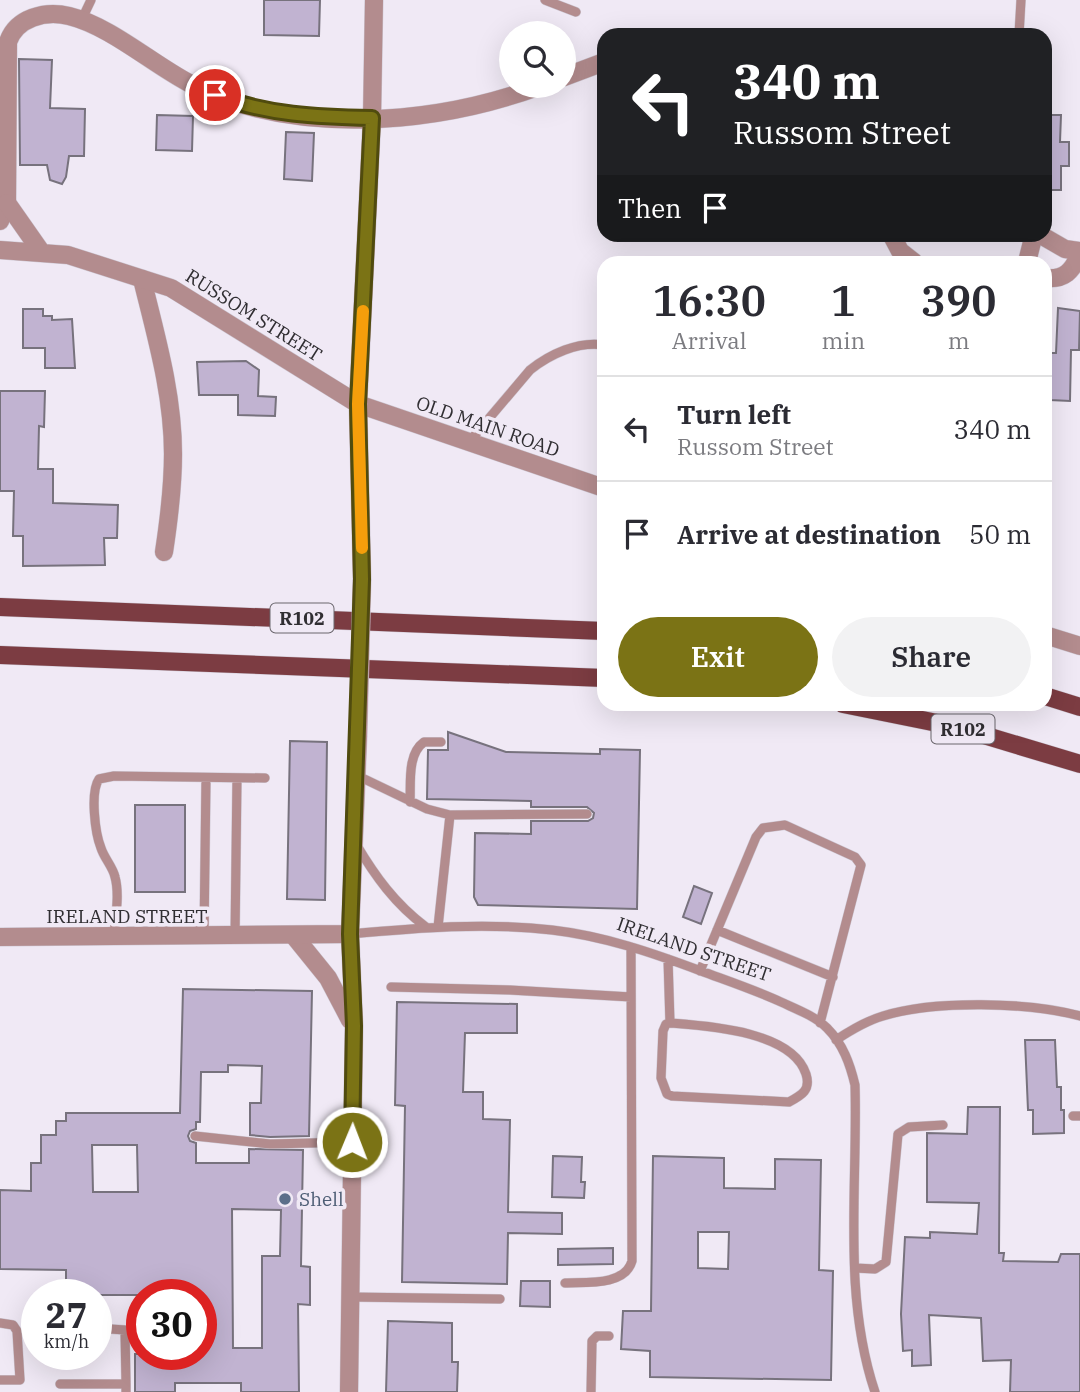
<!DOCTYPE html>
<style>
body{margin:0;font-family:"IBM Plex Serif",serif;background:#f2f2f3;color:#2b2b33;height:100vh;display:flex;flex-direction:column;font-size:26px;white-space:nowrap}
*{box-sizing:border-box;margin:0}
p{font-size:23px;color:#7c7c81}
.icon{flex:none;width:38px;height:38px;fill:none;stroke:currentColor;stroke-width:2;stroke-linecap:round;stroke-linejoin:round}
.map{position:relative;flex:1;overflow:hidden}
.side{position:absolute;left:597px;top:256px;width:455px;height:455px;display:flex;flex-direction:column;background:#fff;border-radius:21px;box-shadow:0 7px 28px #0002}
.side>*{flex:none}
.banner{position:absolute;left:597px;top:28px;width:455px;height:214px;border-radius:21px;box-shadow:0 7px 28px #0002;background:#202124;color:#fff;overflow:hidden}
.controls{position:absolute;left:499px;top:21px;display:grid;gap:14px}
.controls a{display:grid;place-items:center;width:77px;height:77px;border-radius:50%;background:#fff;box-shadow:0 7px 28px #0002;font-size:35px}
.speed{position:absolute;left:21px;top:1279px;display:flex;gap:14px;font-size:35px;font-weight:700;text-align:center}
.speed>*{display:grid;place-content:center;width:91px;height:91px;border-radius:50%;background:#fff;box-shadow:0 7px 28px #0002;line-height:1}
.speed small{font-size:18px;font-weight:400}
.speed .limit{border:10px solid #d22;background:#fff;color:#111}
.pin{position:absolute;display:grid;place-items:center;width:60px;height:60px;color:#fff;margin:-30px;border:4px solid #fff;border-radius:50%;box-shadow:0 2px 7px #0007}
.me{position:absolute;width:77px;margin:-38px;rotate:1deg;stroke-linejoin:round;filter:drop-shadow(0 0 5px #0008)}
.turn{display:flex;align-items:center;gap:24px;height:147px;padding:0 21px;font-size:32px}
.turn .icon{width:91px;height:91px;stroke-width:2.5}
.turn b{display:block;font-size:49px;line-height:60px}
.then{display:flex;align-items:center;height:66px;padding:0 21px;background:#0003;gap:14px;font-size:26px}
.eta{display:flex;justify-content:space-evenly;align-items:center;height:119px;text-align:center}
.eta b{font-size:42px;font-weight:600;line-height:49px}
.primary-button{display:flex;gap:14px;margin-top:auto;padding:14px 21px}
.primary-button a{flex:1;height:80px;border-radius:42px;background:#7b7315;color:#fff;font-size:28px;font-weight:600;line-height:80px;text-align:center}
.primary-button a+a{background:#f2f2f3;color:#2b2b33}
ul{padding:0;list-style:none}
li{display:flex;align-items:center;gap:21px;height:105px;padding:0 21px;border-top:2px solid #e1e1e2}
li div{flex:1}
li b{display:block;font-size:26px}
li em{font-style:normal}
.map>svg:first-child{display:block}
.building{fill:#c1b3d1;stroke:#77727d;stroke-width:2;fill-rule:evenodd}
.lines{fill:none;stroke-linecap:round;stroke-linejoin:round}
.service-casing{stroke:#cdc7d2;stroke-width:10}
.minor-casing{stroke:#cdc7d2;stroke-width:19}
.tertiary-casing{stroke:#cdc7d2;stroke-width:19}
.primary-casing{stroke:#cdc7d2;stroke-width:19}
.service{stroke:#b38c8e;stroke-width:9}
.minor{stroke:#b38c8e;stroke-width:18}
.tertiary{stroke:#b38c8e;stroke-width:18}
.primary{stroke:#7c3c42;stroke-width:18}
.tertiary-bridge-casing{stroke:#cdc7d2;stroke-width:19;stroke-linecap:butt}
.tertiary-bridge{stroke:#b38c8e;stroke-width:18}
.route-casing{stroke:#504b0e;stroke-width:18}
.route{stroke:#7b7315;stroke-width:12}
.slow{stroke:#f59e0b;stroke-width:12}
.service-dot{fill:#5c6f8a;stroke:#f0e9f5;stroke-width:2.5}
.labels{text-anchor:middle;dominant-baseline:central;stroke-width:7;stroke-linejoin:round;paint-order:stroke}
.shield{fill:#f0e9f5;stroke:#6a666c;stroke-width:2}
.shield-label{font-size:18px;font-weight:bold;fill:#302e32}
.street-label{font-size:19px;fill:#302e32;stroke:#f0e9f5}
.service-label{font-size:19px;fill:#4e5e75;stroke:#f0e9f5;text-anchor:start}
</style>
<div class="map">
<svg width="1080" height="1392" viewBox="0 0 1080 1392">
<rect width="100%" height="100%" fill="#f0e9f5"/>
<path class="building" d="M264,0h56l-1,36 -55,-1z
M19,59l33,1 -2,48 35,1 -1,47h-15l-3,21 -4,7 -12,-4 -3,-15h-27z
M157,115l36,1 -1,35 -36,-1z
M1045,115h16l-1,27h9v24h-8v24h-16z
M286,132l28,1 -2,48 -28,-2z
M1058,308l22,3 -1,39h-8l-1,51 -20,-1v-4h-5v-43h11z
M23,309h20v7h9v4l20,-1 3,49h-30v-20h-22z
M246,361l13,9 -1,26 18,1 -1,19 -37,-1v-20h-39l-2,-33z
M0,391h45l-1,36 -5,-1 -1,43h15v34l65,2 -1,33h-13l1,27 -82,1v-30h-10l1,-45h-14z
M448,732l58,20 94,2v-5l40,1 -3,159 -159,-4 -4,-8 1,-64 56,1v-13h57l5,-3 1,-5 -7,-6h-56v-6l-104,-2 1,-49h20z
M290,741l37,1 -2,158 -38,-1z
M135,805h50v87h-50z
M694,886l18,7 -11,31 -18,-7z
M183,989l129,2 -3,145 -39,1 -20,-2v-32h11l1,-37 -34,-1v7h-27l-1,50h-4v7l-6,2 -2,5 2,5 6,2v20h53v-14l54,1 -2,116 9,1v38l-12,-1 1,88h-58v-9h-66v9h-40v-38h66v-59h-135v-25l-66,-1v-79l31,1v-28h10v-28h15v-14h10v-8h114zM92,1145h45l1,47h-45zM232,1209l49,1 -1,46h-18v92h-29z
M397,1002l120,2v29h-52l-2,59h20v27l27,1 -2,92 54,1v21l-54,-1 -1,51 -105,-2 3,-176 -10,-1z
M1025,1040h30l2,47h4v23h3v23l-31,1v-24h-5z
M968,1107h32l-1,146h5l-1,8 55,1 3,-8h19v138h-70l1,-32 -28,1 -2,-43 -52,-3 2,50 -19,1v-16l-9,1 -2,-37 4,-77 25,1v-6l47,2 2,-31 -52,-1v-69l40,1z
M553,1156l29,1 -1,25h4l-1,16 -32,-1z
M653,1156l71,2v30l51,1v-30l46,1 -2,110 14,1 -2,109 -181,-3v-26l-29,-2 2,-38h28zM698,1232h31l-1,37 -30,-1z
M613,1248v16l-55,1v-16z
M521,1281h29v26l-30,-1z
M388,1321l64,2v39h6l-1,30h-71z"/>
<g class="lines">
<g class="service-casing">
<path id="service" d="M545,0l31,12
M82,19l9,-19
M1019,35l2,-35
M469,442l61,-72c20,-16 48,-29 74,-25
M356,775l71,34 23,6 137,-1
M410,802c1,-19 -3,-48 14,-60h17
M356,844c19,32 39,60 70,83
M438,927l12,-112
M717,930l116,47
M350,934c67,-6 135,-12 202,-4 52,6 101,23 149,41 27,10 54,19 80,31 15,7 34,14 46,26 16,16 23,36 28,57 3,101 -13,209 20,307
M204,935l2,-157
M114,937c1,-18 6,-42 1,-60 -2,-10 -11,-19 -14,-29 -6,-15 -11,-56 -2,-69l15,-3 151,2
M235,937l2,-159
M668,959l2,64 -4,1 -3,7 -2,47 6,16 5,2 117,6c13,-7 22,-12 17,-28 -14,-43 -98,-48 -136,-51
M700,971l56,-134 7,-9 22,-3 70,32 6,8 -41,158
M391,987l119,3 121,7
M836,1040c15,-10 30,-19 47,-24 51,-16 146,-14 197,0
M1073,1116h7
M195,1136l75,8 82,-2
M855,1268l20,1 11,-7 12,-128 11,-7 34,-2
M565,1283c21,-1 60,3 67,-22l-1,-314
M350,1297l150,2
M0,1323l13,2 4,6 3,49h-20
M96,1328l29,2 1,54
M60,1384h66v8
M591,1392l1,-51 5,-5h12"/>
</g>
<g class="minor-casing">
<path id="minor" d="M564,77l40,-15
M0,221l7,-18 1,-161c8,-24 37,-32 61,-26 41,10 82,47 120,67 102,54 245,42 351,3
M891,234l9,17 14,11
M1039,234l26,15 15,2
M1027,262l7,-28
M1045,278c20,2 27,-7 35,-24
M142,279c14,57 31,115 31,175 0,33 -4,65 -9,98
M358,404l14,-286 2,-118
M294,936l34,42 22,42
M349,1392l5,-366 -4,-92"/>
</g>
<g class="tertiary-casing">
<path id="tertiary" d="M7,203l35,50
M0,250l68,5 103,33 187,116 246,84
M358,404l4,175
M1045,635l35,11
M0,937l350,-3 8,-197"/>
</g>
<g class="primary-casing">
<path id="primary" d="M0,607l604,24
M0,655l604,23
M1045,696l35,11
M843,704l114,23 123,37"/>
</g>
<use href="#service" class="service"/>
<use href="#minor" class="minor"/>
<use href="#tertiary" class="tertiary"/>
<use href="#primary" class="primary"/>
<g class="tertiary-bridge-casing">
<path id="tertiary-bridge" d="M358,737l4,-158"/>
</g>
<use href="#tertiary-bridge" class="tertiary-bridge"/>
</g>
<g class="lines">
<g class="route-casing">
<path id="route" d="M215,95c52,20 103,22 157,23l-14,286 4,175 -12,355 4,92 -2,116"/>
</g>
<use href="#route" class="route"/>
<path class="slow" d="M362,548l-4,-144 5,-93"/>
</g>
<circle class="service-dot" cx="285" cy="1199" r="7"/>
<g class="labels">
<g class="shield">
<rect x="270.5" y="603.5" width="63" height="29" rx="5"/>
<rect x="931.5" y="714.5" width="63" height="29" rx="5"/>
</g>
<g class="shield-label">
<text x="302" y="618">R102</text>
<text x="963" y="729">R102</text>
</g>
<g class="street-label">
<text transform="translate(254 315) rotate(32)">RUSSOM STREET</text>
<text transform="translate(488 426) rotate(19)">OLD MAIN ROAD</text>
<text x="127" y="916">IRELAND STREET</text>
<text transform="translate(694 949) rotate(19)">IRELAND STREET</text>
</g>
<g class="service-label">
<text x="299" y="1199">Shell</text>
</g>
</g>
</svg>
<div class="controls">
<a><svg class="icon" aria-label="search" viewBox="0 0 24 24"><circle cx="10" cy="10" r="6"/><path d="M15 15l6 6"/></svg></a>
</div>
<div class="speed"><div>27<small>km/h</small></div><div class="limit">30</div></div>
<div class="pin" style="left:215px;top:95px;background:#d93025"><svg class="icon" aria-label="arrive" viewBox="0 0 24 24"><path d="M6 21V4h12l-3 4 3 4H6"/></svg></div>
<svg class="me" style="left:352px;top:1142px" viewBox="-20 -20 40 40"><circle r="17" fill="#7b7315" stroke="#fff" stroke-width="3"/><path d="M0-11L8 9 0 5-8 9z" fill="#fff"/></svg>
<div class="banner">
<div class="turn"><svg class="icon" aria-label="left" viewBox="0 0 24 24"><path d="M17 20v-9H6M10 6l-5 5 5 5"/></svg><div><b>340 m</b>Russom Street</div></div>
<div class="then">Then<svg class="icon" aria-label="arrive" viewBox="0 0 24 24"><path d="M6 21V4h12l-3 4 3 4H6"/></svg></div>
</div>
<section class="side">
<div class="eta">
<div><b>16:30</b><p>Arrival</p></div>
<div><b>1</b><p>min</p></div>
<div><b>390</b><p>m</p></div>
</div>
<ul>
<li><svg class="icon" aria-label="left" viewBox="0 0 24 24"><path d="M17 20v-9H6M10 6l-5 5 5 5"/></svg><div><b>Turn left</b><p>Russom Street</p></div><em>340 m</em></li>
<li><svg class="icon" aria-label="arrive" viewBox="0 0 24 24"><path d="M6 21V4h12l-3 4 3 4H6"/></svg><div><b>Arrive at destination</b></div><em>50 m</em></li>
</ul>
<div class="primary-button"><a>Exit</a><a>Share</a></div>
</section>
</div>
